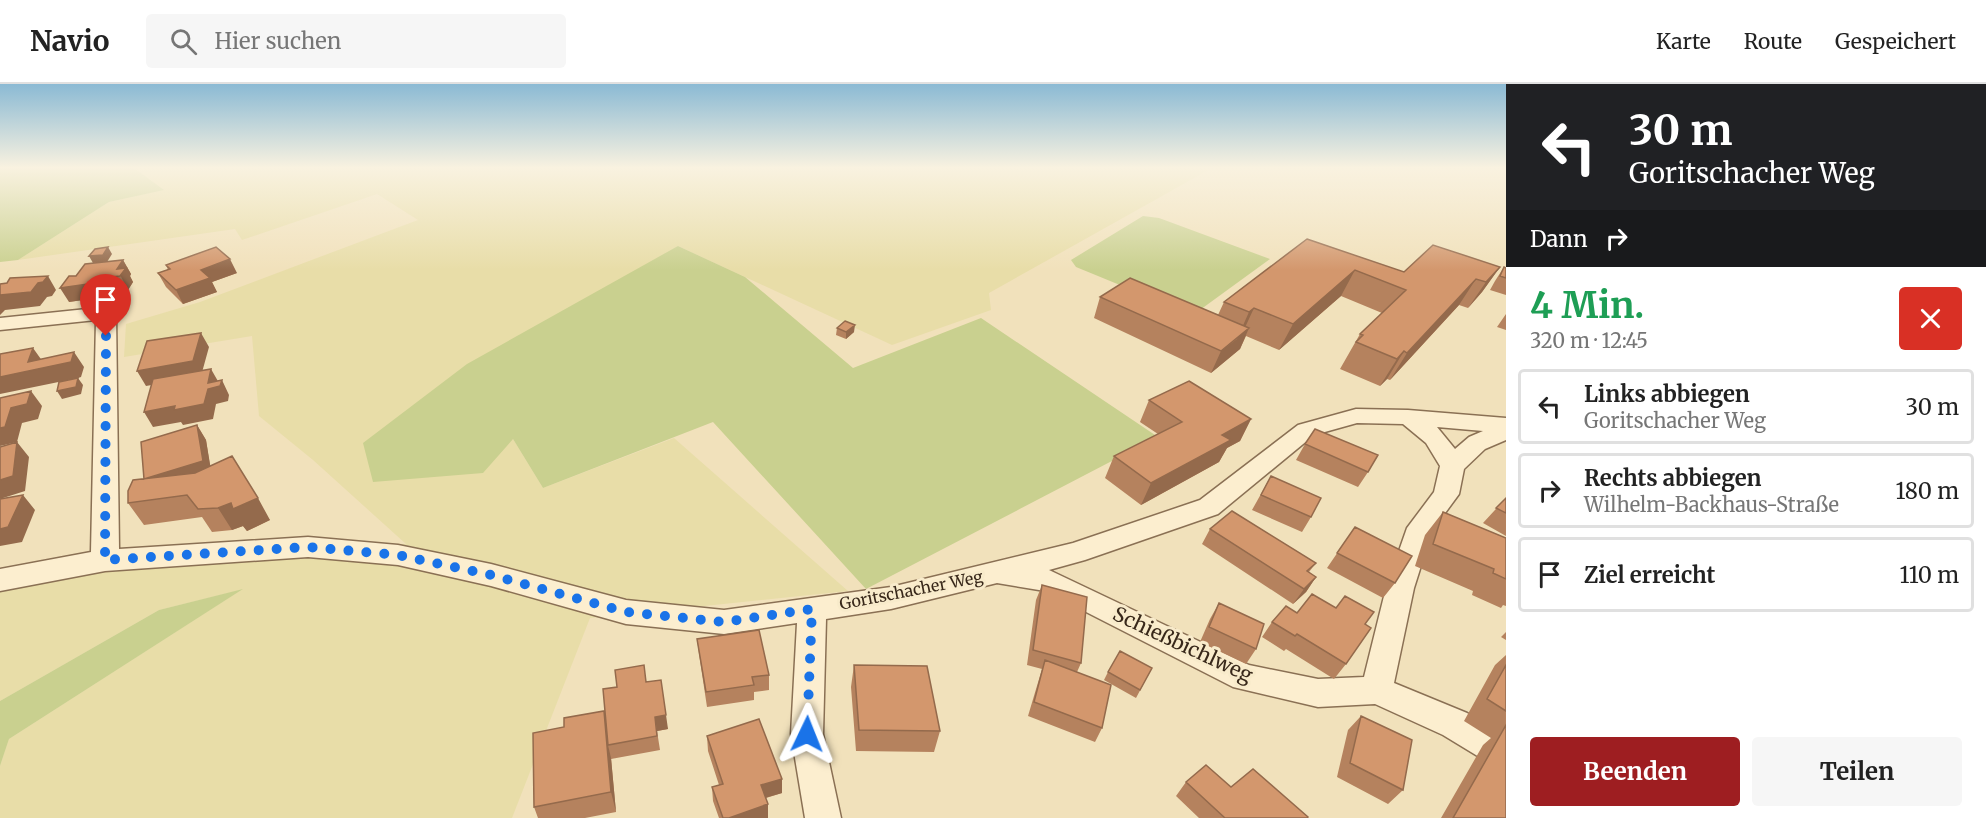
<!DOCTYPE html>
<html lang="de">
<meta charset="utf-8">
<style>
body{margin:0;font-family:Merriweather,serif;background:#f6f6f6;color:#222;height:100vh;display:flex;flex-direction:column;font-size:22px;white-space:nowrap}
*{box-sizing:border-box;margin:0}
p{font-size:20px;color:#767676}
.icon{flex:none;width:33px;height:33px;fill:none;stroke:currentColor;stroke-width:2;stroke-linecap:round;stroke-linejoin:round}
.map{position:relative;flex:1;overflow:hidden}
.drawer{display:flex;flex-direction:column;background:#fff;width:480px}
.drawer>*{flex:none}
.top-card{background:#202124;color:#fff;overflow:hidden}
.pin{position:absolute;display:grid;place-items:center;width:51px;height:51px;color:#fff;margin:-62px -26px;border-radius:50% 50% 50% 0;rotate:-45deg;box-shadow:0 0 6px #0007}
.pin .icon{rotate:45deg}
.me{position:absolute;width:66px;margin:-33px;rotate:2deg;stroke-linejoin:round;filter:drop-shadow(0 0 4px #0008)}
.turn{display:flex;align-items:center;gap:21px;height:126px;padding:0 24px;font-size:27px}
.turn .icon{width:78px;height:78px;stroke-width:2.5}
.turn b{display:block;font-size:42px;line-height:51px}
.then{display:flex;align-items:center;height:57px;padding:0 24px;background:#0003;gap:12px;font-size:22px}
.round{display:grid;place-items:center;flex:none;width:63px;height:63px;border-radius:6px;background:#f6f6f6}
.summary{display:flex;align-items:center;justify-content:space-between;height:102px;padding:0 24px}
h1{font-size:36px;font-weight:700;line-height:45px;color:#1e9e55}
.action{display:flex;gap:12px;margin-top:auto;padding:12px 24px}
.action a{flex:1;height:69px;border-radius:6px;background:#9e1e21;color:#fff;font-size:24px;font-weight:700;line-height:69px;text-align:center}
.action a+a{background:#f6f6f6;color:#222}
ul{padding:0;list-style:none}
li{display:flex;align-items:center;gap:18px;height:75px;margin:0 12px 9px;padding:0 12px;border:3px solid #e0e0e0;border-radius:6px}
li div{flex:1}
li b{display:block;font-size:22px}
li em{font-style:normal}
header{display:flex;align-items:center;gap:36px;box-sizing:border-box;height:84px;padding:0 30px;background:#fff;border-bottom:2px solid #e0e0e0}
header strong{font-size:28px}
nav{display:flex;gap:33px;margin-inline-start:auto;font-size:21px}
.search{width:420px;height:54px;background:#f6f6f6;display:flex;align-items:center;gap:15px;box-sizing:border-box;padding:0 21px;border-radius:6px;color:#767676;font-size:22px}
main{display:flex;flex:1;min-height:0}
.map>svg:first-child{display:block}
.farmland{fill:#e8dda8}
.green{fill:#c9d08f}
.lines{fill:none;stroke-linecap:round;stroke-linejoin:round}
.street-casing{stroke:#8a7054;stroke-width:3}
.street{fill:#fceecf;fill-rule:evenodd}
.wall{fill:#b5825e}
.shaded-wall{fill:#946a4c}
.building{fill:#d3976d;stroke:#946a4c;stroke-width:1.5}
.route{stroke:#1a73e8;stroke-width:10;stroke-dasharray:0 18}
.labels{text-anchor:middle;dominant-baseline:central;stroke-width:6;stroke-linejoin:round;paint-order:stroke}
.street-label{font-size:16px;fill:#38281a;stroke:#f8ebcb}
.near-street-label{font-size:20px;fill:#38281a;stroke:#f8ebcb}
</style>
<header>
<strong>Navio</strong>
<div class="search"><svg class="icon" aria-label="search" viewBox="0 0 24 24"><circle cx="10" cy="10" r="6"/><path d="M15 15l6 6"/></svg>Hier suchen</div>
<nav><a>Karte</a><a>Route</a><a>Gespeichert</a></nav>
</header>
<main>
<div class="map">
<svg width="1506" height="734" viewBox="0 0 1506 734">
<rect width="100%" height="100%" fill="#f1e1bb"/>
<path class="farmland" d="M134,84h1078l-223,125 2,17 -99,35 -214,-99 -165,193 30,49 131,-50 174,153 -258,27 -78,200h-512v-52l9,-27 232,-149 -82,20 -159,91v-124l263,-36 143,3 -93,-84 -54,-44 -7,-80 -128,21 2,-33 74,-22 218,-82 -41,-26 -135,46 -7,-11 -217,31 91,-58 54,-12z"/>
<path class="green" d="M0,84h134l30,22 -55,12 -91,58 -18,2z
M1143,132l16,2 111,41 -77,56 -117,-48 -5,-7z
M678,162l67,31 108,91 128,-50 177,119 -292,152 -153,-167 -170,66 -30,-49 -30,34 -110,9 -10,-39 104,-79z
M243,505l-234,150 -9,27v-65l159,-91z"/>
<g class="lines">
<g class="street-casing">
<path id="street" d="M106,223l7,2 3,4 3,236 189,-12 90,8 93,19 135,36 98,10 167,-23 182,-44 127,-43 98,-75 58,-16 52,1 98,8v22l-21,9 -21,20 -5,25 -27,37 -18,57 -20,95 73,30 39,24v34l-12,-5 -51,-31 -68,-31 -57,3 -85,-20 -188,-96 -48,-8 -106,26 -65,10 -3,115 18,84h-36l-14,-84 6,-111 -73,11 -98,-10 -135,-38 -93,-21 -90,-8 -203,14 -105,20v-22l91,-17 5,-232 -96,10v-12zM1357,339l46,1 23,19 14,23 -6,26 -27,36 -21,60 -22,89 -46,2 -69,-14 -200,-95 36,-10 133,-46 96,-79zM1437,343l46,4 -14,6 -14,12z"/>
</g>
<use href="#street" class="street"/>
</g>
<path class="wall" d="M1307,155l97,33 96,-5 -18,25 -14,16 -9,-3 -69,75 -3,-1 -7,7 -40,-17 20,-35 22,-21 -41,-17 -62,54 -33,-14 -6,13 -29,24 -117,-55 6,-21 118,18 6,-13z
M123,176l8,14 -1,2 3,6 -5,8 -8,1 -3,4 -48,7 7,-26z
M166,181l71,8 -25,9 5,10 -34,12 -17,-17 -8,-14 10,-3z
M1504,183l2,1v27l-16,-5 5,-9z
M1506,230v16l-9,-3z
M837,244l17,4 -8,7 -10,-4z
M1149,316l102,19 -11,22 -13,7 -8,14 -78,43 -36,-27 9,-22 44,-22 -18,-12z
M197,341l9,15 4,26 60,54 -23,11 -4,-5 -11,4 -20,2 -10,-15 -58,8 -16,-22z
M1305,360l63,28 -10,15 -62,-27z
M1271,392l40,41 -9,15 -50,-22z
M1506,414v38l-23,-13z
M1443,428l63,26v68l-3,-1 -2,3 -29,-13 1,-4 -58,-25 10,-31z
M1355,443l40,56 -12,15 -56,-30z
M1210,445l106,34 -7,9 7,5 -10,15 -13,12 -91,-60z
M1042,501l39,78 -4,9 25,56 -7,14 -67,-26 14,-47 -15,-4 9,-65z
M1219,519l37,46 -10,15 -46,-22 10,-23z
M1297,529l68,11 -19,40 -12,15 -48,-30 -2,2 -22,-14 10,-15z
M1506,548v8l-5,-3z
M697,555l72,36v15l-15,2v8l-47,7 -8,-53z
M1506,571v163h-65l42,-73 8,-7 -27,-17 31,-56z
M854,581l86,66 -6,21 -78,-1 -5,-64z
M1152,584l-16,30 -32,-18 4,-8z
M646,598l22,47 -11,2 3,19 -49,9v-1l5,54 -31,6h-47l-4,-11 70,-96 1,7z
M1361,632l42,74 -15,14 -51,-27 11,-47z
M707,652l75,43v14l-16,5 2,6v14h-49l-6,-17 -1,-14 7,-2 -11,-34z
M1186,698l45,5 76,31h-108l-23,-22z"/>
<path class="shaded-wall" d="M108,163l4,7 -5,8 -14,1 -4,-7z
M230,175l7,14 -25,9 5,10 -34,12 -7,-14 25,-20z
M123,176l8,14 -1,2 3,6 -5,8 -11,-21z
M1500,183l-18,25 -14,16 18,-26z
M1355,186l-14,26 -62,54 14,-26z
M48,192l8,14 -4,6 -5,1 -7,9 -35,4 -5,5v-20l38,-12z
M112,193l8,14 -3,4 -48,7 -9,-14z
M1476,195l-17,26 -69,75 17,-27z
M1254,224l-12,26 7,-6 -9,21 -29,24 10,-22 16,-12 12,-27z
M855,241l-1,7 -8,7v-7z
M201,249l8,14 -8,29 -55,10 -9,-15z
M33,264l10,14 31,-10 10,15 -3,10 -3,1 5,7 -2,9 -19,5 -5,-8 21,-13 -78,16v-17l28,-15z
M1404,267l-17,28 -7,7 17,-27z
M211,285l8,14 3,-3 7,15 -1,6 -12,3 -3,15 -30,6 -2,-3 -28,5 -9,-15 64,-29z
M31,307l11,15 -4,13 -16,4 -5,19 -17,4v-18l11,-20z
M1251,335l-11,22 -13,7 -8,14 -78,43 10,-22 71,-48z
M197,341l9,15 6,36 -68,4z
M17,358l12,15 -4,34 -25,8v-19z
M23,411l12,15 -13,32 -22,4v-17z
M258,414l12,22 -23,11 -4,-5 -11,4 -14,-22 13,-5z
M1316,493l-10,15 -13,12 11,-15z
M604,627l5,21 -1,13 3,13 5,54 -5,-20z
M666,631l2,14 -11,2 -2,-14z
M782,695v14l-21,6v-14z
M768,720v14h-39z"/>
<path class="building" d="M1307,155l97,33 29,-27 67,22 -14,15 -10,-3 -69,74 -3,-2 -7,8 -41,-17 7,-7 -3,-1 46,-44 -51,-20 -62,54 -39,-16 -5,4 -25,-10z
M108,163l-5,8 -14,1 6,-7z
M216,163l14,12 -29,11 9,8 -34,12 -18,-17 12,-4 -4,-4z
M123,176l-6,9 9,-1 -6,8 -8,1 -3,4 -49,7 9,-12h7l9,-12z
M1504,183l2,1v10l-6,-2z
M48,192l-5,6 -5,1 -7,9 -31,3v-11l7,-1 3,-5z
M1130,194l119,50 -28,23 -121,-54z
M845,237l10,4 -9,7 -9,-4z
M201,249l-8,28 -56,10 10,-30z
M33,264l-5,14 46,-10 -3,10 -71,15v-23z
M211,285l-3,14 14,-3 -2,6 -12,3 -4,15 -30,6 1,-4 -31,6 9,-33z
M78,294l-2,9 -19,4 2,-9z
M1189,297l62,38 -29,16 9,5 -80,43 -37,-27 68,-34 -33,-22z
M31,307l-4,13 -16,4 -6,19 -5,1v-30z
M197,341l6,36 -59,18 -3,-37z
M1315,345l63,26 -10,17 -63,-28z
M17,358l-4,34 -13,4v-33z
M232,372l26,42 -25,11 -2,-6 -13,5 -20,1 -11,-14 -59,8v-12l5,-11 62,-7z
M1271,392l50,22 -10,19 -50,-22z
M23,411l-15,32 -8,2v-30z
M1506,414v15l-10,-5z
M1232,427l84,52 -9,8 9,6 -12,12 -94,-60z
M1443,428l63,26v41l-13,-6 1,-4 -61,-25z
M1355,443l57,29 -17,27 -58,-30z
M1042,501l45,12 -6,66 -48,-13z
M1312,510l24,14 9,-12 29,16 -9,12 6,4 -25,36 -49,-30 -2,2 -23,-14 14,-16 11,7z
M1219,519l45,21 -8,25 -47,-22z
M759,546l10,45 -17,2 2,8 -48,7 -9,-53z
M1120,567l32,17 -12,22 -32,-18z
M1045,576l66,25 -9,43 -68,-26z
M644,581l2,17 15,-2 5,35 -11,2 2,19 -49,9 -5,-56 14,-2 -2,-17z
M854,581l73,1 13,65 -81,-1z
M1506,581v46l-19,-12z
M604,627l7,81 -77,15 -1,-74 31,-6v-9z
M1361,632l51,24 -9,50 -53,-27z
M759,635l23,60 -21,6 7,19 -39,14h-6l-11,-31 11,-3 -16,-48z
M1506,641v93h-53z
M1206,681l25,22 22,-18 55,48 -1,1h-82l-39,-36z"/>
<linearGradient id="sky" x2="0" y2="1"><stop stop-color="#8bbad4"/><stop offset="0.45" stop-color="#f9f2e0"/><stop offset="1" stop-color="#f9f2e0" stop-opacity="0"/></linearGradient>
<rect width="1506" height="186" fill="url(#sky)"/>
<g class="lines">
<path class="route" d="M106,252l-1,224 203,-13 90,8 93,20 135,37 98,10 88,-13 -5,125"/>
</g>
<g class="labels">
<g class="street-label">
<text transform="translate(911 506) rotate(-11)">Goritschacher Weg</text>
</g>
<g class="near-street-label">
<text transform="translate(1183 560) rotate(25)">Schießbichlweg</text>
</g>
</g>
</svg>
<div class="pin" style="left:106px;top:252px;background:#d93025"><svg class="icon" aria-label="arrive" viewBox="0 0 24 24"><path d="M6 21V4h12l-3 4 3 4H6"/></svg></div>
<svg class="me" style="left:807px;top:650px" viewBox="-20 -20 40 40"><path d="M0-17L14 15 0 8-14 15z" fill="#1a73e8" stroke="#fff" stroke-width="4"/></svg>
</div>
<section class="drawer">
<div class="top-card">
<div class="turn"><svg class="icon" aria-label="left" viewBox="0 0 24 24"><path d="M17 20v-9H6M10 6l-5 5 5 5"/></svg><div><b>30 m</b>Goritschacher Weg</div></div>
<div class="then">Dann<svg class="icon" aria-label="right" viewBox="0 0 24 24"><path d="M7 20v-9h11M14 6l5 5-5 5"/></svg></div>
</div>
<div class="summary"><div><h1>4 Min.</h1><p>320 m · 12:45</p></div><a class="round" style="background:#d93025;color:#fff"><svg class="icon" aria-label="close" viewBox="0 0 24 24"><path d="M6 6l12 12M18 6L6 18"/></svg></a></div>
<ul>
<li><svg class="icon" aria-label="left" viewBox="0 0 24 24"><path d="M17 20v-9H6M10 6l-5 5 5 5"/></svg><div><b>Links abbiegen</b><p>Goritschacher Weg</p></div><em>30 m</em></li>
<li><svg class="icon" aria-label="right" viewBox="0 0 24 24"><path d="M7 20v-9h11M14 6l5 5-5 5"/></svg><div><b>Rechts abbiegen</b><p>Wilhelm-Backhaus-Straße</p></div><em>180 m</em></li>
<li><svg class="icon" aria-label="arrive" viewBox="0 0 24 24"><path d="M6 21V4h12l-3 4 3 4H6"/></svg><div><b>Ziel erreicht</b></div><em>110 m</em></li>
</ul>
<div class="action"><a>Beenden</a><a>Teilen</a></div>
</section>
</main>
